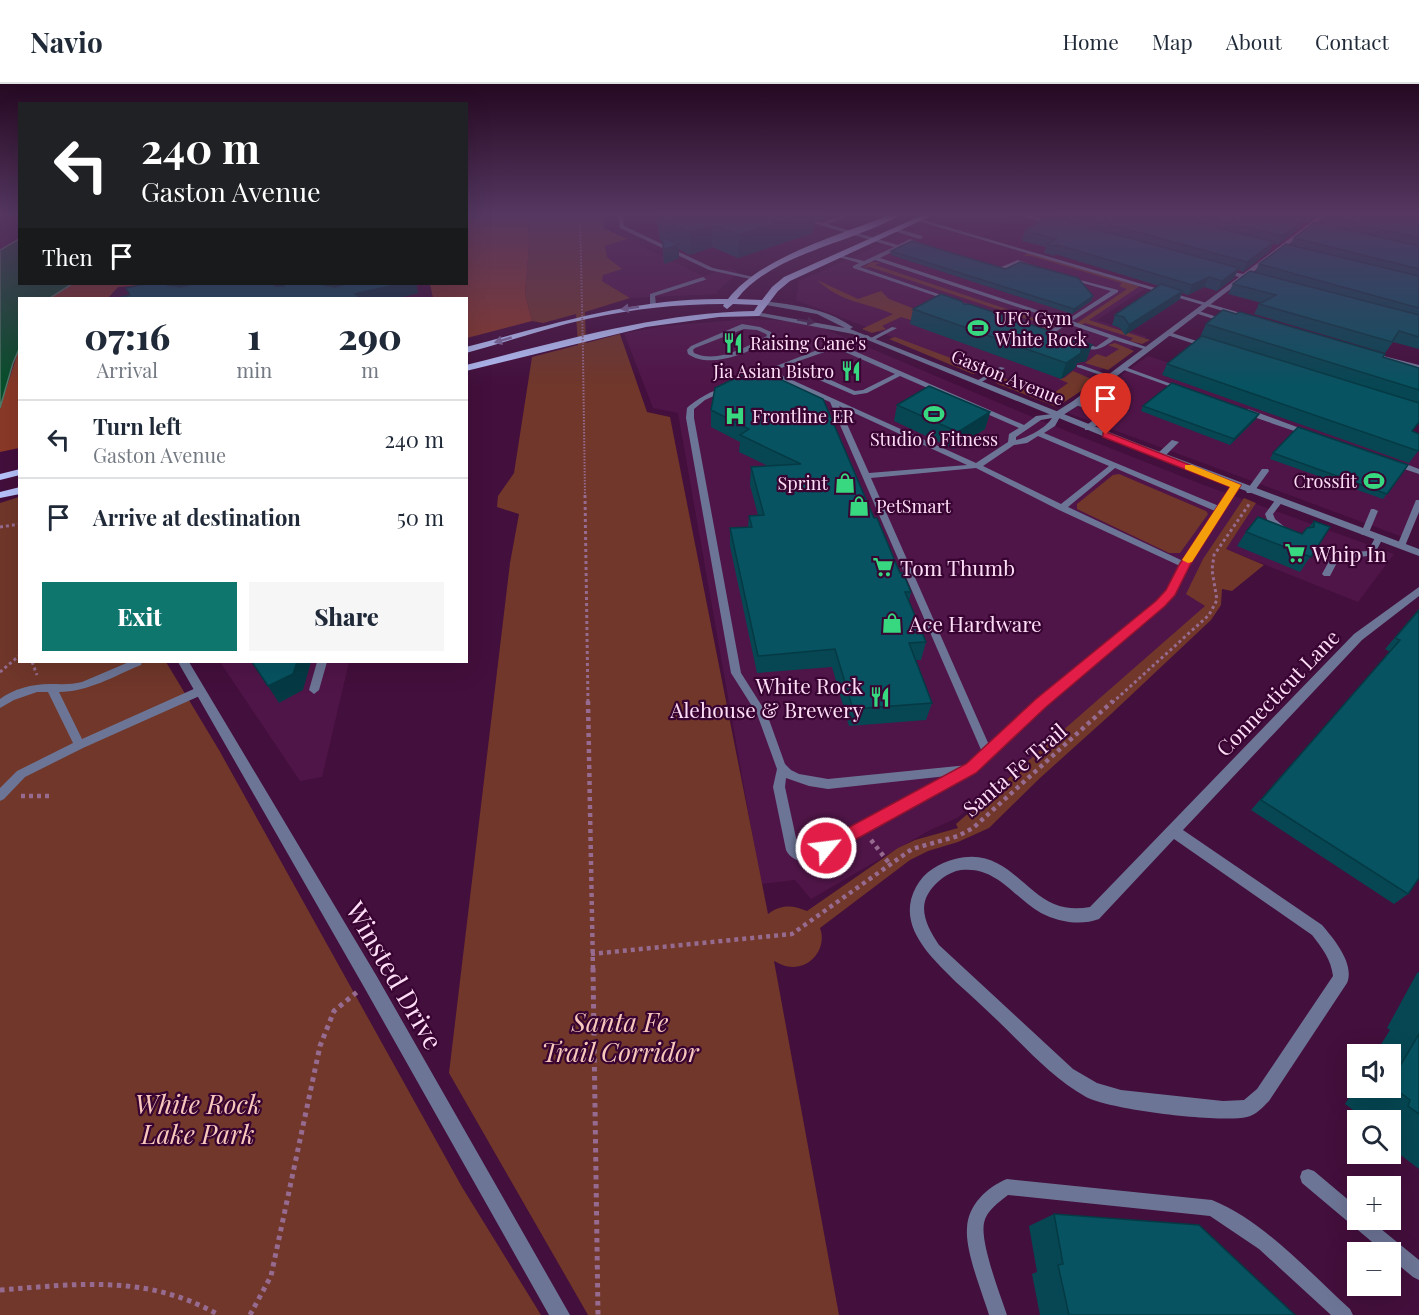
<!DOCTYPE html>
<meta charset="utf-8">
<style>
body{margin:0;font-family:"Playfair Display",serif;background:#f6f6f7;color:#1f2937;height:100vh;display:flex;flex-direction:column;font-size:22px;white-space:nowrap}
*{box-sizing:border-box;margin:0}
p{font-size:20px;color:#747a83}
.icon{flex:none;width:33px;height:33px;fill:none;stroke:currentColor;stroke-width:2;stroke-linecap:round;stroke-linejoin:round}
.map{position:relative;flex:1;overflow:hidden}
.drawer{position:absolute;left:18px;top:213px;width:450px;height:366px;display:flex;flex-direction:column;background:#fff;border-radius:0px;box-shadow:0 6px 24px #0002}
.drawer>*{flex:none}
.banner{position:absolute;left:18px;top:18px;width:450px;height:183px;border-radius:0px;box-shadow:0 6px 24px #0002;background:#202124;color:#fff;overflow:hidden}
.fabs{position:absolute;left:1347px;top:960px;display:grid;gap:12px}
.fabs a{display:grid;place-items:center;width:54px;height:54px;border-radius:0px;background:#fff;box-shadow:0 6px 24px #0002;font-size:30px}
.pin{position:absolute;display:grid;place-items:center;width:51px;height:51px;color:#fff;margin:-62px -26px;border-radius:50% 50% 50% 0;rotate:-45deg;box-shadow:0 0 6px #0007}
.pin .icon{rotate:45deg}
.me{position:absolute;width:66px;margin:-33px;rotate:61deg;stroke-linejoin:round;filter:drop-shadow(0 0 4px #0008)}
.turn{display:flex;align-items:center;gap:21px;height:126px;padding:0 24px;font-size:27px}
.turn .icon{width:78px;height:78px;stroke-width:2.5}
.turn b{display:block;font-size:42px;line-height:51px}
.then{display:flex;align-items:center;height:57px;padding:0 24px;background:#0003;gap:12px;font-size:22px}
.eta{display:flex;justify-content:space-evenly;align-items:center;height:102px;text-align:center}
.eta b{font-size:36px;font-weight:800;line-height:42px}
.primary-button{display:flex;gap:12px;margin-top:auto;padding:12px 24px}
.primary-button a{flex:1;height:69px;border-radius:0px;background:#0f766e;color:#fff;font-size:24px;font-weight:800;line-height:69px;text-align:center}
.primary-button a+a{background:#f6f6f7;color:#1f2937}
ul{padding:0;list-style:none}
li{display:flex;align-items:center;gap:18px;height:78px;padding:0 24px;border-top:2px solid #e0e1e3}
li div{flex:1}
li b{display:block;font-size:22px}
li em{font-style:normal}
header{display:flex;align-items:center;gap:36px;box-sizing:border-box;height:84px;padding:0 30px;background:#fff;border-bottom:2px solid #e0e1e3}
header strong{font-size:28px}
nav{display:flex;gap:33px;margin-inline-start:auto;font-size:21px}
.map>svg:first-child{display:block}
.built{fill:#501548}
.green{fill:#70372a}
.forest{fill:#8a3927}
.water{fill:#07502b;stroke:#517a68;stroke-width:1.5}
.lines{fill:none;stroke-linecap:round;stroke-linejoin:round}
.path-far3{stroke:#966b8f;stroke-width:2;stroke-dasharray:1.5 1.5;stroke-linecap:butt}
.path-far2{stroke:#966b8f;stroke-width:3;stroke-dasharray:3 3;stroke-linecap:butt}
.path-far1{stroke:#966b8f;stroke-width:4.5;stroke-dasharray:4 4;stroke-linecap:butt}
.path{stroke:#966b8f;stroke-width:5;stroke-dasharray:4.5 4.5;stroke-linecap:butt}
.service{fill:#6d7596;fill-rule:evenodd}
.minor{fill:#6d7596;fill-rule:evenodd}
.tertiary{fill:#6d7596;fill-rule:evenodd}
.primary{fill:#b6c3fa;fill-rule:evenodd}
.path-bridge{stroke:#966b8f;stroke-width:2;stroke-dasharray:1.5 1.5;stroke-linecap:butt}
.wall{fill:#064753}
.shaded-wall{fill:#053a44}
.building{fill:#075361;stroke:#053a44;stroke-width:1.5}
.oneway{fill:#7d6da0}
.oneway2{fill:#482650}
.route{fill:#e11d48;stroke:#92132f;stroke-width:1.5}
.slow{fill:#f59e0b}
.labels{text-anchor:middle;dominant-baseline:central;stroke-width:4.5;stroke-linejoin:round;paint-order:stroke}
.far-poi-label{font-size:18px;fill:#feddf6;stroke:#380432;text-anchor:start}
.far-street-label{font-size:18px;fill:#feddf6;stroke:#380432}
.poi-label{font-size:21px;fill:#feddf6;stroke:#380432;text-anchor:start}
.street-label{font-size:21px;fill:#feddf6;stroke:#380432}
.near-street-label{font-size:26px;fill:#feddf6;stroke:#380432}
.near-park-label{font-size:26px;font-style:italic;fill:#f9c8bc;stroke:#380432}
</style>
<header>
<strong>Navio</strong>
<nav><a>Home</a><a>Map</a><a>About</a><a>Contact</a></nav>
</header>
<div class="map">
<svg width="1419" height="1231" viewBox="0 0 1419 1231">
<rect width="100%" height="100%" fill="#430f3c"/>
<path class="built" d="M941,130h76l8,3 -45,19 -54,-16z
M928,140l217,65 -48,31 50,17 -89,64 -262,-101 3,-19z
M627,155l76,37 27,-8 9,4 -24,22 -85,4 -28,-17 5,-24 -2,-11z
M749,235l42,2 27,5 226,96 157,62 193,70 -36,48 -140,-56 -31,47 20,15 -166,144 -84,66 -27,12 -119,69 -16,-19 -34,4 -83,-471 -25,-5 -29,-75 41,-7z
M1148,272l271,88v69l-11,26 -340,-126z
M220,578h129l-27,115 -22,4z"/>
<path class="green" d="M528,130h78l-3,14 24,11 -22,7 2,11 15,12 -19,6 -1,6 28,17 -45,14 1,31 34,-9 27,78 23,5 98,497c13,-10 25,-9 39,-3l91,-63 17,-8 43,-12 -2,-4 249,-218 -19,-12 17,-35 41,-61 12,5 -30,46 38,16 -32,26 -10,-2 -1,16 -10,15 -101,95 -70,63 -51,50 -31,14 -30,9 -18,9 -90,68c7,18 -7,39 -27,39 -7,0 -13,-3 -19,-6l65,354h-251l-139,-242 61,-510 9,-49 -22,-7 1,-11 16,-23 18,-116 46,-12 -2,-31 -33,9 -11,-2 -7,-27 4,-48z
M1028,169l112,33 -51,34 61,20 -8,4 -12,-3 3,-3 -48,-15 -4,2 -4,-2 50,-34 -8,-3 3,-3 -91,-27h-8z
M871,178l9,1 -5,2 174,58 5,-2 4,3 -8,5h-7l2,-4 -175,-58 -7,1z
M817,196l41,19 23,-8 8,8 39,15 -14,7 -13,-4 -19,9 4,3 -14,4 -10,-4 31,-15c-31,-13 -49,-10 -76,-34z
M895,253l85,32 1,3 -8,2 -84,-35z
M1115,259l19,8 -26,19 -23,-7 12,-9 9,3 13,-8 -11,-4z
M1073,287l23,10 -39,26 -59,-23 -4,-3 7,-4 50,18 17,-12 -9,-4 5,-1z
M1119,390l87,37 2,3 -28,39h-11l-92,-44v-5l36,-29z
M19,413l1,165h146l53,88 243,437 79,128h-541v-812z"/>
<path class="forest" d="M467,130h61l1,32 -4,48 7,27 -65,17 -1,-40h-33l-3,-14h36z
M72,200h80l-34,3 -10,11h-58z
M19,265v99l-19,4v-44z"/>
<path class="water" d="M19,155l1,45h52l-22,14h-30l-1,51 -6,14 -13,45v-158z"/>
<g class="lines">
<path class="path-far3" d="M580,130l2,92
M580,132l29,-1
M583,270l2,143"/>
<path class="path-far2" d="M585,411l3,208
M0,443l20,-3
M32,578l5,13
M0,588l20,-17
M1112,619l97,-88 8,-15 -5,-30 2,-15 36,-52"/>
<path class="path-far1" d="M588,617l5,269
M21,712h30
M871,756l18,23
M591,870l201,-20 120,-85 46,-13 15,-8 140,-127"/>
<path class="path" d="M593,884l5,347
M0,1206c80,-6 146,-16 219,25
M250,1231l21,-39 49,-230 14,-35 23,-19"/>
<path class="service" d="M618,130h4l2,12 89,42 45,10 -3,2 -46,-10 -89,-42z
M786,130l36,9 25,-9h8l-28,10 71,21 12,-6 16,6 -2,3 -14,-5 -30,15 187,62 44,-29 -46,-13v-2l53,14v2l-46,29 80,28 -5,1 -33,-10c-16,11 -20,13 -38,3l3,-2 17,6 13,-9 -41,-14 -16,10h-4v-2l15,-10 -188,-62 -15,7 122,42 -5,1 -124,-42v-2l6,-3 -24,-7v-2l29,7 30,-14 -84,-25 -36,-8z
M920,135l331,97 1,1 -5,1 -329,-97z
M896,144l26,8 1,1 -3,2 -26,-8z
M1018,176l17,6 -3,2 -14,-4 -17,7 -14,-5 3,-2 11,3z
M703,193l3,2 -1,1 -50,16 1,9 -3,2 -3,-2v-11z
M1195,227h4l30,10 -3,2 -31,-10z
M742,240l18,3 11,5 2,5c-20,15 -63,33 -85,17l-1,-4 4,-4zM744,245l13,1 9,4 1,2c-21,11 -50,28 -73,17l-1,-3 2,-2z
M892,243l5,1 -23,12 -5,-1z
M1169,248l40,13 1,1 -3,2 -40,-13 -1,-1z
M867,251l3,2 -1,1 -26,8 181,79 12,-9 24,-3 1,2 -6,11 -11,7 175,73 14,-23h6l1,2 -51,80 -15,29 -10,11 -119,101 -70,66 -167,91c-9,-2 -18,-4 -22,-13l-13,-63 4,-18 -20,-55 -26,-41 -45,-255 1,-10c9,-8 32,-23 42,-19l-24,11 -11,9v9l47,255 26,41 18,50 6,6 8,4 29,5 140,-14 14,-13 -152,-350 -64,-28 -15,5 -3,-2 72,-28zM836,264l59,26 -32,16 -8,1 -62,-28zM787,282l67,29 13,-2 33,-17 119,52 -10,6 -1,8 -32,21 -204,-92zM839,322l128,59 -98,8zM1052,334c-6,10 -25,20 -36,22v-3l25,-17zM1038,352l71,30 -48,38 -78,-38 31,-21 13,-2zM976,384l83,42 121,56 -13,24 -9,11 -121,99 -48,45 -118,-267zM1115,384l100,43 -32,50 -115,-54zM947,692l-140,76 -9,-5 -13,-60 1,-9 23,8 19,3z
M1368,268l51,13v4l-51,-15z
M1077,281h4l33,12 -5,1 -32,-11z
M1000,283l5,1 -25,15 -5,-1z
M1121,283h4l60,22 -5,1 -59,-21z
M1074,318h4l31,12 -5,2v3l-13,11h-6v-4l16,-11 -27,-11z
M1242,325h6l65,24 -7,2 -64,-22z
M1172,356l7,2 -16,16h-6v-4z
M1392,377h6l21,8v5l-27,-9z
M1262,385h6l1,2 -16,22h-6l-1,-2z
M1276,415h6l1,2 -10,13 2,5 11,9v4h-6l-12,-10 -3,-8z
M1416,416h3v12l-14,34 -1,2h-6l-1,-2z
M1371,425h3l4,2 -10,24h-6l-1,-2z
M1379,451l4,3 -9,17 -21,3 -12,-3 -11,21h-6l-2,-2 11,-20 -3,-1v-4l23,3 15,-1 8,-15z
M129,578h13l-1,3c-27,11 -53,27 -82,27l23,47 114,-51h8l1,3 -1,3 -121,54 -58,29 -21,22 -4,2v-13l17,-17 56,-28 -25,-51h-11l-23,8 -14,8v-9c13,-10 33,-15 49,-15 11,0 22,1 33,-2z
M317,578h10l-8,28 -5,4 -5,-4z
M1308,1085l6,2 44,37v12h12l49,40v20l-6,-3 -23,-19v-6h-6l-82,-69 -2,-6 2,-6z
M1007,1095l205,21c52,21 97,72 138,109l3,6h-22l-72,-66 -49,-33 -202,-21c-9,7 -22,16 -24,28 -4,20 16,71 23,92h-18c-7,-23 -24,-64 -22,-87 1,-23 20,-41 40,-49z"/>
<path class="minor" d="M1015,130h10l34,11 -3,2z
M1322,130h6l-79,61 12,4v2l-16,-3 -166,127 -19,12h-6v-4l19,-12 166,-124 -21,-6v-2l25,5z
M1419,503v9l-57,44 -179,190 139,95c12,14 33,39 25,58l-78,118c-6,6 -13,14 -22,16 -27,6 -136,-7 -161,-20 -34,-19 -61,-50 -89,-77 -13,-12 -26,-25 -40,-37 -25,-25 -62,-57 -41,-96 8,-15 23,-24 39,-28 48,-13 66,31 99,45 12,5 24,5 36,3l264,-273zM1174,755l138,96c10,13 19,24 21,41l-76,113 -13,11 -21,1 -102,-11 -24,-7 -24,-14 -134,-124c-10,-15 -21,-34 -11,-51 7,-12 20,-22 33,-24 36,-4 52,27 80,43 17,9 40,13 58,6z
M178,578h11l187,313 194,340h-21l-185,-328z"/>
<path class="tertiary" d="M763,217c31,4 62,7 88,25l2,1 -3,2 289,115 280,105v7l-287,-108 -279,-114 -99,-19 -1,-1 3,-2 89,16 -28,-14 -56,-10 -1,-1z"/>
<path class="primary" d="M892,130h10c-48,29 -130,39 -165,85l25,1 10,-13 12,-10 141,-63h10l-145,67 -12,10 -19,25 -40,1 -73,10 -180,44v-6c96,-24 189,-52 288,-54l4,-6 -25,-1 -6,5 -4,-3 1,-2c-46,0 -92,5 -137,15 -41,9 -80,23 -121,34v-6c87,-23 171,-50 262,-48 35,-44 113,-64 164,-85z
M20,385v6l-20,5v-6z
M20,403v7l-20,4v-6z"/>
<path class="path-bridge" d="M582,222l1,48"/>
</g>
<path class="wall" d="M656,130h170l-1,5 -3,2 -7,-2 -2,14 -75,25 -26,-11 -22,8 -11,-6v9l-15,6 -2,-23h-2z
M1057,130h261l-11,9 -4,-1 -3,6 -22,17 -5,-1 -3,7 -27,21 -5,-2 -4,8 -17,13 -13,-4 -16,8 -6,-2 -3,7 -54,35 -5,-7 -8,-3 3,-10 44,-29 -104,-32v2l-11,-3 2,-6 -24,-6 3,-10 31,-13z
M1324,130h95v135l-26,-7 -8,11 -131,-39 5,-10 3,-1 -34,-9 5,-10 22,-12 4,-8 31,-19 4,-7 25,-15z
M891,167l202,45 -2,5 -19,13 -181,-59z
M277,200h139l2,9 -20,5h-281l13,-2 149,-10z
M964,220l128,41 -6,16 -9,2 -2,5 -14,11 -151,-55 3,-15z
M1206,240l177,33 36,11v54l-7,9 7,19 -10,13 -247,-88 5,-11 33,-27z
M715,304l159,130 26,55 11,19 -2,9 17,41 -5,18h-5l16,43 -6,17 -77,6 -17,-59 -75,6 -27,-127v-18l18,-1 1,-11 9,-1 -8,-30 1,-18 17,-1 -29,-14 1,-10 -29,-15v-17z
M897,321l93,7 -5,17 -31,20 -60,-28z
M1143,322l113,13 -26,26 -89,-34z
M1273,369l135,12 -25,34 -113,-40z
M1314,437l16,6 -30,45 -63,-26 9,-14 56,2 7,-7z
M1419,525l-11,285 -14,10 -143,-94 139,-158 -5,-3z
M1419,888v197l-29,-22v-27h-27l1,-2 -19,-14 13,-21v5h32v-34h-15l15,-24 -3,-2 30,-55z
M1054,1130l241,101h-255l-8,-41 5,-2 -8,-46z"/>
<path class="shaded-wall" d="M805,130h11l-3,19 -75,25 1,-23z
M822,130h4l-1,5 -3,2z
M1312,130h6l-11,9z
M1304,135l-4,9 -22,17 4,-9z
M712,141v22l-22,8v-23z
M1274,158l-4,9 -27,21 4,-10z
M679,160v14l-15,6v-14z
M1239,184l-5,10 -17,13 5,-10z
M1209,193l-5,10 -16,8 4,-10z
M169,200h62l-54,12 -9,-11z
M325,200h51l-47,14 -5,-13z
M399,200h17l2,9 -20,5h-41l-2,-4z
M1183,207l-4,9 -54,35 4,-10z
M1093,212l-2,5 -19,13 2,-5z
M1092,261l-6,16 -9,2 -2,5 -14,11 5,-16 15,-15z
M990,328l-5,17 -31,20 4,-17z
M1259,330l-3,5 -26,26 4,-6z
M297,578h14l-8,28 -24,13 -11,-17z"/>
<path class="building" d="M659,130h146l-66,21 -27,-10 -22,7 -30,-13z
M1070,130h94l110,28 -27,20z
M1194,130h92l18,5 -22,17z
M1324,130h85l10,3v21l-96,-22z
M1049,132l190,52 -17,13 -13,-4 -17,8 -137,-41 3,3 -11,-3 9,-5 -31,-8z
M1315,138l104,24v23l-125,-31z
M662,153l17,7 -15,6z
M912,157l90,27 4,1 14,-7 58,16 15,18 -19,13 -183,-58z
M1286,160l133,32v32l-160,-44z
M1250,187l169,44v22l-20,-6 -7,11 -133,-38 17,-9 -43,-11z
M146,200h23l-1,1 12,2 14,-3h79l2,2h9v-2h41l-1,1 11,2 11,-3h53l-44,10 5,4h-243l13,-3 -4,-7z
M1161,200l22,7 -54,34 -5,-8 -9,-2z
M941,210l20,7 3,3h5l123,41 -11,3v5l-15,10 -153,-54z
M1223,226l13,4 4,-2 145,42 -2,3 36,11v22l-213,-66z
M1202,252l217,67v19l-7,9 7,3v16l-1,1 -251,-87z
M756,284l67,31 51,119h3l23,55h3l8,19h-6l21,50 -17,1 23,60 -79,6 -18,-60 -77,7 -28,-128 22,-1 -3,-11 15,-1 -13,-48 50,-3 -61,-29 9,-6 -38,-19 4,-22z
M1172,299l87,31 -25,25 -91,-33z
M929,302l61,26 -32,20 -61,-27z
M1298,343l110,38 -21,29 -114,-41z
M1258,433l44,17 5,-6 7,-1v-6l16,6 -19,30 -65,-25z
M1419,526v268l-11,16 -147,-94 139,-160 -5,-2z
M252,578h45l-4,12 -25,12z
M1419,950v80l-11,-8 2,-6 -20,-15v-2z
M1054,1130l145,11 96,90h-226l-11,-50 5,-1z"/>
<defs><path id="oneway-solid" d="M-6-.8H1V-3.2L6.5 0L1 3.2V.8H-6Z" transform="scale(1.5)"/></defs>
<g class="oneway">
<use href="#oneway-solid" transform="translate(630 224) rotate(172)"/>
<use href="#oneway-solid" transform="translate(503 256) rotate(164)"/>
</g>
<use class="oneway2" href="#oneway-solid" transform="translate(806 237) rotate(10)"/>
<linearGradient id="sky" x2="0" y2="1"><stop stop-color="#250821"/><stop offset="0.43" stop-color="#553761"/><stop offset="1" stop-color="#553761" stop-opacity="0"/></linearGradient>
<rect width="1419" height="303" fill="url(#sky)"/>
<path class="route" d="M1106,348l135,53 -51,80 -15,30 -10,11 -119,101 -70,66 -145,80 -5,2 -6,-2 -2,-5 2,-5 146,-79 70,-65 120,-98 10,-11 13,-25 51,-78 -127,-50v-4z"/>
<path class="slow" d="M1185,381h7l49,20 -49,77 -4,1 -6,-3 48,-73 -45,-18z"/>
<defs>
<g id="stadium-bare" transform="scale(1.62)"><path d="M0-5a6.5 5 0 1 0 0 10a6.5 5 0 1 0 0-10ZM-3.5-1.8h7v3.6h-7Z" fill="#37d880" stroke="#380432" stroke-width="2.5" paint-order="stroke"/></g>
<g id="restaurant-bare" transform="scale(1.62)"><path d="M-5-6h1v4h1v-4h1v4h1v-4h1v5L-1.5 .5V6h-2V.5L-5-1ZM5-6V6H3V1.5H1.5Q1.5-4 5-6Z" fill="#37d880" stroke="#380432" stroke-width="2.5" paint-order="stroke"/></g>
<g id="hospital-bare" transform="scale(1.62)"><path d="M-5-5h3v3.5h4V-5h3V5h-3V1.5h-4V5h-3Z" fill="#37d880" stroke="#380432" stroke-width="2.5" paint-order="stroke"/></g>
<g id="shop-bare" transform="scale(1.62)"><path d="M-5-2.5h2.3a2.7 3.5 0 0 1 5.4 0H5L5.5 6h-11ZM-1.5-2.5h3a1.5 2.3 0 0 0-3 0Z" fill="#37d880" stroke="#380432" stroke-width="2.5" paint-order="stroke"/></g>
<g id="supermarket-bare" transform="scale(1.62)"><path d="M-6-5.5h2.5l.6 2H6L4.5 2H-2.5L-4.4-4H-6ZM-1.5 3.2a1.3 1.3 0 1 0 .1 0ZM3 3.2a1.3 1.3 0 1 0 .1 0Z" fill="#37d880" stroke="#380432" stroke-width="2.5" paint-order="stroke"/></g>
</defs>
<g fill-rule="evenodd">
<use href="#stadium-bare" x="978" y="244"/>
<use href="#restaurant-bare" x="733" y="259"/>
<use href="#restaurant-bare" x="851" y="287"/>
<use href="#stadium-bare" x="934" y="330"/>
<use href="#hospital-bare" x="735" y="332"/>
<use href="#stadium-bare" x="1374" y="397"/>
<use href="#shop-bare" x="845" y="399"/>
<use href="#shop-bare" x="859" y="422"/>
<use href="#supermarket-bare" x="1295" y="469"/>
<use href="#supermarket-bare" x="883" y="483"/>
<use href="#shop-bare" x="892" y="539"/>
<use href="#restaurant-bare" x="880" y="613"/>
</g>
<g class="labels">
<g class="far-poi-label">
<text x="995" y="234">UFC Gym<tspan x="995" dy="21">White Rock</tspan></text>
<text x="750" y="259">Raising Cane's</text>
<text x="834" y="287" text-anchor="end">Jia Asian Bistro</text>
<text x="752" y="332">Frontline ER</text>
<text x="934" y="355" text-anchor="middle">Studio 6 Fitness</text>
<text x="1357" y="397" text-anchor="end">Crossfit</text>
<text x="828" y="399" text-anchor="end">Sprint</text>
<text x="876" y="422">PetSmart</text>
</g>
<g class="far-street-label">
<text transform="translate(1008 293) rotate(22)">Gaston Avenue</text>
</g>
<g class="poi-label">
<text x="1312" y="469">Whip In</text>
<text x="900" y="483">Tom Thumb</text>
<text x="909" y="539">Ace Hardware</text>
<text x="863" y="601" text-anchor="end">White Rock<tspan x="863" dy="24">Alehouse &amp; Brewery</tspan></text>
</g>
<g class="street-label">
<text transform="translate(1277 608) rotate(-46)">Connecticut Lane</text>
<text transform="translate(1014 685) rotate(-41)">Santa Fe Trail</text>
</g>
<g class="near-street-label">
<text transform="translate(395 891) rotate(60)">Winsted Drive</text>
</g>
<g class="near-park-label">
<text x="620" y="937">Santa Fe<tspan x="620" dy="30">Trail Corridor</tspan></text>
<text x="198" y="1019">White Rock<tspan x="198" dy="30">Lake Park</tspan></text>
</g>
</g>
</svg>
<div class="fabs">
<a><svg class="icon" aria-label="sound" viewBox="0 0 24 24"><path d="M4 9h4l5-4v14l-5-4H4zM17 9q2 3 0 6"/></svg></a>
<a><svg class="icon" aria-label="search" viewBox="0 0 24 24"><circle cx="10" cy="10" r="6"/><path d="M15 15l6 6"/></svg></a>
<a>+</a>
<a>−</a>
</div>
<div class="pin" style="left:1106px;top:351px;background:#d93025"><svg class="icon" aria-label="arrive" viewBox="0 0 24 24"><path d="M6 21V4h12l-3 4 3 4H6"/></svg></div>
<svg class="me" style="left:826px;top:764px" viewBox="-20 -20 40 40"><circle r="17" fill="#e11d48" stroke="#fff" stroke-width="3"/><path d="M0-11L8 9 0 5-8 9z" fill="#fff"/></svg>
<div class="banner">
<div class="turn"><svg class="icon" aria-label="left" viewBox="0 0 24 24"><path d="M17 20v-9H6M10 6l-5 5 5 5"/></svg><div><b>240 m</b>Gaston Avenue</div></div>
<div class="then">Then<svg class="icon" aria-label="arrive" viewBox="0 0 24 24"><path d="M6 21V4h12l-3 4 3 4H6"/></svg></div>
</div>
<section class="drawer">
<div class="eta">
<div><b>07:16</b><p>Arrival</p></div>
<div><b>1</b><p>min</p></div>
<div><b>290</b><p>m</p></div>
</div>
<ul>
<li><svg class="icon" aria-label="left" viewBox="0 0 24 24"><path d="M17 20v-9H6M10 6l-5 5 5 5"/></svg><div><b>Turn left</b><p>Gaston Avenue</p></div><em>240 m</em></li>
<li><svg class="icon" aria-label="arrive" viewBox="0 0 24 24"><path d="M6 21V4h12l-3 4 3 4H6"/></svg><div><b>Arrive at destination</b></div><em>50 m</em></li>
</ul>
<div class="primary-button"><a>Exit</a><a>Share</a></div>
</section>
</div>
